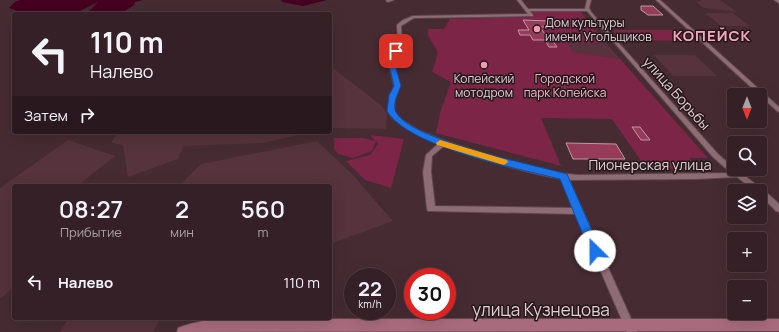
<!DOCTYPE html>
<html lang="ru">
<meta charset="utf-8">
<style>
body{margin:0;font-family:Manrope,sans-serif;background:#3c282e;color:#f1f3f6;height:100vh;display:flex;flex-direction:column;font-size:15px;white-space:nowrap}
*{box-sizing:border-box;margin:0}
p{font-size:13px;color:#a9a3a7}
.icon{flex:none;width:22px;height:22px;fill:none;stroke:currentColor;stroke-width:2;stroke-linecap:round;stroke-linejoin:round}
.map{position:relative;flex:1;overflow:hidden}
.drawer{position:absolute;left:12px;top:184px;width:320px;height:136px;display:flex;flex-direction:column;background:#342026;border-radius:4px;box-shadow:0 4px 16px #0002,0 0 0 1px #4e3e43}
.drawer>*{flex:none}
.top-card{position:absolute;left:12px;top:12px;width:320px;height:122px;border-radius:4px;box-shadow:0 4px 16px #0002,0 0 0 1px #4e3e43;background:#342026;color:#f1f3f6;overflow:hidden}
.needle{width:26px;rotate:180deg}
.controls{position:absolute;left:727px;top:88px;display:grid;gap:8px}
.controls a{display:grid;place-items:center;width:40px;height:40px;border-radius:4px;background:#342026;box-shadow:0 4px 16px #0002,0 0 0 1px #4e3e43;font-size:20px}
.speed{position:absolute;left:344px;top:268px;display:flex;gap:8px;font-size:20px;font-weight:700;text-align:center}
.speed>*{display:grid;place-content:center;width:52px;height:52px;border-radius:50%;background:#342026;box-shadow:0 4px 16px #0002,0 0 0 1px #4e3e43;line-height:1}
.speed small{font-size:10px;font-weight:400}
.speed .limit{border:6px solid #d22;background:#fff;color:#111}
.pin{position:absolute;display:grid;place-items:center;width:34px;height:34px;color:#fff;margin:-17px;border-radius:8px;box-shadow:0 2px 6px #0006}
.me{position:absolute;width:44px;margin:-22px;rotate:337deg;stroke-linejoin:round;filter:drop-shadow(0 0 3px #0008)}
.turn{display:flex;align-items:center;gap:14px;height:84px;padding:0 12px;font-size:18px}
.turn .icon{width:52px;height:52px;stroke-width:2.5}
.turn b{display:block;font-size:28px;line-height:34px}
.then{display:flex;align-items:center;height:38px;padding:0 12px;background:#0003;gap:8px;font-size:15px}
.eta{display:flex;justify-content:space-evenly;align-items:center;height:68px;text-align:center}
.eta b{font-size:24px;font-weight:600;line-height:28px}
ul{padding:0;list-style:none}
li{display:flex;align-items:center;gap:12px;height:60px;padding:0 12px}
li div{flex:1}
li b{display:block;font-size:15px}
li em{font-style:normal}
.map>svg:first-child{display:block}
.built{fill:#56333d}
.green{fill:#7c2546}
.water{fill:#460120}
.building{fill:#973b5b;stroke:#bd9aa3}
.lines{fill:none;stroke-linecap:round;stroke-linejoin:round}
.minor-casing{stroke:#5f474e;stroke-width:2}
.major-casing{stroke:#5f474e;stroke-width:2}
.minor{fill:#8d6c75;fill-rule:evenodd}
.major{fill:#a86b7d;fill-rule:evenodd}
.route{fill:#1a73e8;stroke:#114b97}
.slow{fill:#f59e0b}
.poi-dot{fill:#f19ab3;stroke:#24171b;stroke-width:1.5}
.labels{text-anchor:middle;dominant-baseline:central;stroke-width:3;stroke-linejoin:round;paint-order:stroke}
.far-poi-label{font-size:12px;fill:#e1cfd3;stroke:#24171b;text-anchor:start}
.far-park-label{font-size:12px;fill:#efbbc8;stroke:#24171b}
.street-label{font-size:14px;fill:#e1cfd3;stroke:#24171b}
.far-district-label{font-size:15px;font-weight:bold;letter-spacing:1px;fill:#faa8bf;stroke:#24171b}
.near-street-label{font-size:17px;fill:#e1cfd3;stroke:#24171b}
</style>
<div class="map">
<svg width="779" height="332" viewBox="0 0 779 332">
<rect width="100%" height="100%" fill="#462b33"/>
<path class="built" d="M703,0h17l17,12 -33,-4 -8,-6z
M705,13h28l17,13h-29z
M567,43h39l14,16 -47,-6z
M654,55h41l22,21h-44z
M330,66l51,39 6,9 -1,15 -56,-1z
M118,132h193l-48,11 -79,3 -6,13 -50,18 -5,-32 -12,-2z
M68,140l47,16 -38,30h-63v101l-14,12v-111z
M317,141l35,33 41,47 -63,23v-58h-151l22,-22z
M69,318h92l-8,14h-93z"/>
<path class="green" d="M531,11h49l26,32h-39l6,9 47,7 88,99h-17l-6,7 2,4 -41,-1 -34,-49 -71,-1 20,48 -125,-33 4,-20 11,-31 -19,-10 6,-19 -10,-18v-6h16l6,-10 83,-2z
M612,30h67l12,11 -70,-1z
M370,135l34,4 -13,49 -26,-8 -19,-19 24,-6 8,-11 -2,-3 -4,10 -19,7 -15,-4 -4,-6v-10h28l13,3z"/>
<path class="water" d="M20,0h123l-8,2 -1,3 -14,9h-34l5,-2 -2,-1 9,-9 -24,12h-57l-2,-4 -6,-2 6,-6z
M281,0h46l-24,6 -21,-4z"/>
<path class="building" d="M641,6h12l10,9h-15l-7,-5z
M523,20l26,1 4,6h-13l7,10h3l7,10h-8l-4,-7h-12l-3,-5h-10l-2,-5h11z
M632,127h8l10,13h-9z
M566,143l50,1 9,15h-52z"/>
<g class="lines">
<g class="minor-casing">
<path id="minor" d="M387,0h7l-6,2 -2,-1z
M517,0h4l7,9h57l2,-9h4l-2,8 2,4 126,141c20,19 43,32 62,51v8l-3,-1 -16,-16v-4h-5l-18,-14 -41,2 -127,1 68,152h-10l-51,-118 -148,-3 -1,-2 -4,-37 3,-17 13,-12c-19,-8 -38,-14 -51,-31l2,-13 4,-13 -5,-21 1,-6 8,-15 -1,-19 6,-5 10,-4 115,-2zM530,11h57l126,146 18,16 -153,2 -28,-3 -47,-12 -58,-19 -25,-10 -18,-11 -8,-8 1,-13 5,-13 -5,-21 1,-6 6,-15 -1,-18 13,-8 119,-2v-1zM444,146c38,13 77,26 117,33l13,29 -139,-2 -4,-34 1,-16z
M656,0h4l119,107v5l-2,-1z
M774,0h5v3z"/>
</g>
<g class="major-casing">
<path id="major" d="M215,319h564v12l-602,1 1,-4c12,-5 24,-7 37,-9z"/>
</g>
<use href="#minor" class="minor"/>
<use href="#major" class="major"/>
</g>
<path class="route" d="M394,50l6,1 -5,14 6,21c-3,7 -9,19 -5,26 13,28 139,53 171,62l34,77 -2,3h-8l-31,-75c-41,-10 -152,-32 -173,-68l2,-16 5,-9 -5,-21z"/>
<path class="slow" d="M440,140l67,20 1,2 -4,3 -67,-20 -1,-2z"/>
<g class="poi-dot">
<circle cx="537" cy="29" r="4"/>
<circle cx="484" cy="65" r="4"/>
</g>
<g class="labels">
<g class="far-poi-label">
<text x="545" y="22">Дом культуры<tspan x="545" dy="14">имени Угольщиков</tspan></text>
<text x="484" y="78" text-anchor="middle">Копейский<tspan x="484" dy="14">мотодром</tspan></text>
</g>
<g class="far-park-label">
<text x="565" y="78">Городской<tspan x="565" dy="14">парк Копейска</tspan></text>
</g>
<g class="street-label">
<text transform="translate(677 93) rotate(48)">улица Борьбы</text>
<text x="650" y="164">Пионерская улица</text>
</g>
<g class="far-district-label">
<text x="712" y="35">КОПЕЙСК</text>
</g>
<g class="near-street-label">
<text x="541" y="309">улица Кузнецова</text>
</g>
</g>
</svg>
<div class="controls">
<a><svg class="needle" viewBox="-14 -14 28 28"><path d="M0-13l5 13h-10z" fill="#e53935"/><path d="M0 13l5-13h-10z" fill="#a9a3a7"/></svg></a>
<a><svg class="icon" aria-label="search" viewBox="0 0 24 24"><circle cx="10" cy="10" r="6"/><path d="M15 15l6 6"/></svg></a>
<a><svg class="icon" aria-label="layers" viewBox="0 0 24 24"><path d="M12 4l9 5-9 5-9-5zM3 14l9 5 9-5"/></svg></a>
<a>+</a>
<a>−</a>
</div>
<div class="speed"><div>22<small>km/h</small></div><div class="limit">30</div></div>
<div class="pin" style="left:396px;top:51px;background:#d93025"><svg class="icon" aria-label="arrive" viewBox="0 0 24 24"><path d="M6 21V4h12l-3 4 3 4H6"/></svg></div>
<svg class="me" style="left:595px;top:251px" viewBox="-20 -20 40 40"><circle r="19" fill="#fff"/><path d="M0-13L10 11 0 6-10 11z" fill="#1a73e8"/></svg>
<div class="top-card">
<div class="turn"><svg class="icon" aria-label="left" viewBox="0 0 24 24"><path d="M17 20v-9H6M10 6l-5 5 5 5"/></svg><div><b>110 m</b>Налево</div></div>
<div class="then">Затем<svg class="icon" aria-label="right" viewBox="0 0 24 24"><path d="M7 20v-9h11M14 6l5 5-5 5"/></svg></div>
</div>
<section class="drawer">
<div class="eta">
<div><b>08:27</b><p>Прибытие</p></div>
<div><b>2</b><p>мин</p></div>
<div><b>560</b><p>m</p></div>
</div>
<ul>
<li><svg class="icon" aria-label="left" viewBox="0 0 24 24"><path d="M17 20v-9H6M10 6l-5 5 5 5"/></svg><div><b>Налево</b></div><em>110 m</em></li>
</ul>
</section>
</div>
